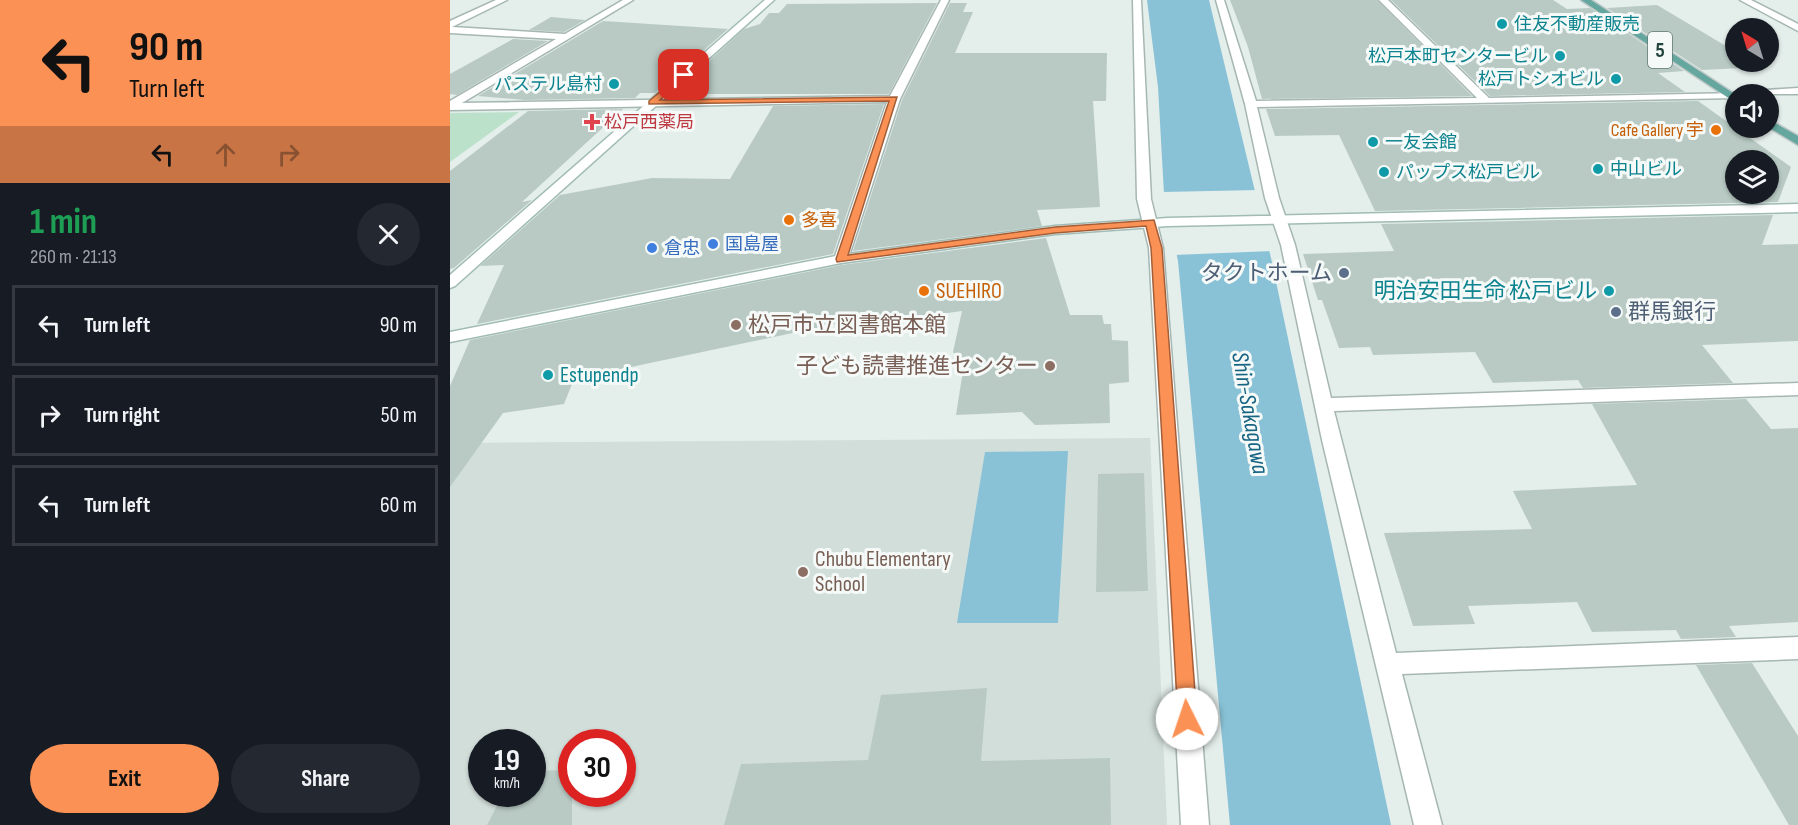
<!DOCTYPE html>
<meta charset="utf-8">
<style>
body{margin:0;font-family:"Sofia Sans Condensed","Noto Sans JP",sans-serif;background:#242831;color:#f1f3f6;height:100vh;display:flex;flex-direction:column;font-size:22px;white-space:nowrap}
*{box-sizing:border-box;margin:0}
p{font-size:20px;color:#9ea1a6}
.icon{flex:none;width:33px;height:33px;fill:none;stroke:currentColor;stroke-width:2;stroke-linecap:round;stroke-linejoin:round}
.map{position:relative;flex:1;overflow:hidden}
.drawer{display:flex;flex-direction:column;background:#171b24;width:450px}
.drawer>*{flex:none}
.guide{background:#fb9155;color:#111;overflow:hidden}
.needle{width:39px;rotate:322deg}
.controls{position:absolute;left:1275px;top:18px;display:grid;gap:12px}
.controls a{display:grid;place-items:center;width:54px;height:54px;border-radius:50%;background:#171b24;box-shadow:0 2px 4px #0004;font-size:30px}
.speed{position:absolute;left:18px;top:729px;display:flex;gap:12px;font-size:30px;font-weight:700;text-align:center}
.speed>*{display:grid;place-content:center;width:78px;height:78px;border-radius:50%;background:#171b24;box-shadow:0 2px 4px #0004;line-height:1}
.speed small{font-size:15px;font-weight:400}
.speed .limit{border:9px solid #d22;background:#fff;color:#111}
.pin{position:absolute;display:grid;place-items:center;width:51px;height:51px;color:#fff;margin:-26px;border-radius:12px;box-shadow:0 3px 9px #0006}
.me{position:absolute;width:66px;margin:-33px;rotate:356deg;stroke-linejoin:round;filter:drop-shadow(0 0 4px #0008)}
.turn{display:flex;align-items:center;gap:21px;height:126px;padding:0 30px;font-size:27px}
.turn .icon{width:78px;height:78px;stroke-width:2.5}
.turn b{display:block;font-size:42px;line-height:51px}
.lanes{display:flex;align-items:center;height:57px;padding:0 30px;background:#0003;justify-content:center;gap:30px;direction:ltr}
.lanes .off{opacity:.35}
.round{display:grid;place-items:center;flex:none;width:63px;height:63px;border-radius:32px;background:#242831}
.overview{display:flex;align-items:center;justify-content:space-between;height:102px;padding:0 30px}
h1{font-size:36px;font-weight:700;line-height:45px;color:#1e9e55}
.button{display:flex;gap:12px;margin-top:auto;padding:12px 30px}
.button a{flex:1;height:69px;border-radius:36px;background:#fb9155;color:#111;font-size:24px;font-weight:700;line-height:69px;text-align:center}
.button a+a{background:#242831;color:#f1f3f6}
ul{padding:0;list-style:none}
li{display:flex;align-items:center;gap:18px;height:81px;margin:0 12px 9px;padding:0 18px;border:3px solid #363941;border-radius:0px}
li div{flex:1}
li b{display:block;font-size:22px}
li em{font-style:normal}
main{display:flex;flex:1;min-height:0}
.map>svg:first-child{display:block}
.built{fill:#d2deda;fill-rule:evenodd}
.green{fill:#bce1ca}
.water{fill:#89c2d7}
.pier{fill:#e4eeeb}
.building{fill:#b9cac4;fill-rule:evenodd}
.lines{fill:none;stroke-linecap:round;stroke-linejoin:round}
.street-casing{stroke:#a6b7b3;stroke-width:3}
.secondary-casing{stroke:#a1bbb5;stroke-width:3}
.primary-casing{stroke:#c1cac9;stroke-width:3}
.street{fill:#fff;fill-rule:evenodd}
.secondary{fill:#fff;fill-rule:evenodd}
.primary{fill:#65a79e;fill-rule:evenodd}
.route{fill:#fb9155;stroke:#a35e37;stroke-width:1.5}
.culture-dot{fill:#0f9aa8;stroke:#f5faf8;stroke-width:2}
.health-dot{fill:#e0444e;stroke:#f5faf8;stroke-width:2}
.food-dot{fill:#e8710a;stroke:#f5faf8;stroke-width:2}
.shop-dot{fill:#3f7fe0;stroke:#f5faf8;stroke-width:2}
.service-dot{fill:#5c6f8a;stroke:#f5faf8;stroke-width:2}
.education-dot{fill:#8d6e63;stroke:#f5faf8;stroke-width:2}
.labels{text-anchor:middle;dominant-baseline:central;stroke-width:6;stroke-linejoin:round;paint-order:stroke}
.far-culture-label{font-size:18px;fill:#0d838f;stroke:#f5faf8;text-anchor:start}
.far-health-label{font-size:18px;fill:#be3a42;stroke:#f5faf8;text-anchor:start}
.far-food-label{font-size:18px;fill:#c56008;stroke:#f5faf8;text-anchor:end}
.far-shop-label{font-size:18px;fill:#366cbe;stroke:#f5faf8;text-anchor:start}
.shield{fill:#f5faf8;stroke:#617975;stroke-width:1.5}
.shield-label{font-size:21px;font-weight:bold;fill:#22423d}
.service-label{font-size:22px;fill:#4e5e75;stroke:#f5faf8;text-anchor:end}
.food-label{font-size:22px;fill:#c56008;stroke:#f5faf8;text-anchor:start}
.culture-label{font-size:22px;fill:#0d838f;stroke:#f5faf8;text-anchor:end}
.education-label{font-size:22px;fill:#785e54;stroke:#f5faf8;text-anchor:start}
.water-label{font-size:24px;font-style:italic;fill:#176483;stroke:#f5faf8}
</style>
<main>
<section class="drawer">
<div class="guide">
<div class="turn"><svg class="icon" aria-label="left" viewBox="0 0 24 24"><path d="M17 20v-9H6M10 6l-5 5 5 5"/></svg><div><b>90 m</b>Turn left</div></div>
<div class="lanes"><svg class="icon" aria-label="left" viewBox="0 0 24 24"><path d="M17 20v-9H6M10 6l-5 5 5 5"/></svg><svg class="icon off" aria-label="ahead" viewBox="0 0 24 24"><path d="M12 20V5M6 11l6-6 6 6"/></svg><svg class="icon off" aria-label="right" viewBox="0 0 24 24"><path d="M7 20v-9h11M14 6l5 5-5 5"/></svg></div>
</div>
<div class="overview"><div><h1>1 min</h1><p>260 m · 21:13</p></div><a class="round"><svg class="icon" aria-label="close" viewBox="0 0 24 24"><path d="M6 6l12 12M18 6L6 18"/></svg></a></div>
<ul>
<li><svg class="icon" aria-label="left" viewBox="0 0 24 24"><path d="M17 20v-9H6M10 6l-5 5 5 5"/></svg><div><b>Turn left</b></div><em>90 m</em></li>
<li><svg class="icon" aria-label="right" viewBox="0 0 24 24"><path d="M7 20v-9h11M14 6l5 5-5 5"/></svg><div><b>Turn right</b></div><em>50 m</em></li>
<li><svg class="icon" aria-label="left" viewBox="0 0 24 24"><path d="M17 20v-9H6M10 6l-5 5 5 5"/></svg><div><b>Turn left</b></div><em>60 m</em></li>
</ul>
<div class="button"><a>Exit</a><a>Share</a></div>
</section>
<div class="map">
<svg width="1348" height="825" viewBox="0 0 1348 825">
<rect width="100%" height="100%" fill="#e4eeeb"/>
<path class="built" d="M700,438l17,387h-717v-382zM32,742h50v52h-50zM122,742h50v52h-50z"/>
<path class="green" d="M69,112l-69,50v-49z"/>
<path class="water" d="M697,0h62l62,258 120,567h-161l-52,-564 -14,-67 -6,-107z
M618,451l-10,172h-101l28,-171z"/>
<path class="pier" d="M808,190l14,61 -98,4 -12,-63z"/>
<path class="building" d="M780,0h147l95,96 -210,3 -14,-52z
M941,0h162l14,9 23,-1 94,63 -26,2 27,19 -195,4z
M487,3l-48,91h-216l71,-65 16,-5 9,-11h10l8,-9z
M500,3h17l-4,9h10l-18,41h152l-1,48h-13l7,106 -63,3 5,16 -189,25 49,-151z
M1207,5l79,47v10h16l9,5 -59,3 -95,-62z
M101,17l34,3 -21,12 -35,-2z
M153,21l125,8 -73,64h-15l-5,5 -110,2 -47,-4z
M63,39l35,2 -91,54 -7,-1v-20z
M1248,101l93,66 -13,35 -403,9 -36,-76 -64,1 -9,-27zM1286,160h32v34h-32z
M434,104l-51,150 -356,70 27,-59 -24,1 80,-71 92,-17 78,1 43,-73z
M173,109l-101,93 10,-2 -78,68 -4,1v-98l78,-60z
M1323,215l-11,30 36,-1v97l-96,4 31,38 -150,5 -5,-8 -85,3 -18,-31 -102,3 -3,-8 -31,1 -17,-48h-4l-15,-46 91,-3 -13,-27z
M596,238l24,77h32l2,9h7l1,16 16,1 1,41 -20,2 1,39 -75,2 -13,-13 -66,3 8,-51 -11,-12 9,-41 -103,14v-6l-285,60 -10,25 -61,9 -53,74v-101l20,-46 371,-75z
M1296,399l25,30 27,-1v194l-69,4 7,11 -55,2 -5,-9 -84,2 -15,-30 -109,4 7,18 -62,2 -29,-93 148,-4 -19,-38 124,-6 -45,-81z
M694,473l4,118 -52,1 2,-118z
M1302,663l46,73v89h-9l-93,-160z
M537,688l-6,73 129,-3 1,67h-387l17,-61 127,-4 13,-65z
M122,770v55h-85l16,-31h29v-23z"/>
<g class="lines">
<g class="street-casing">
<path id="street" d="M46,0h11l-55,27 113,7 58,-34h10l-171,103 428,-7 51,-96h8l-49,99 -52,160 -7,4 -7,-4 53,-157 -437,8v-9l106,-62 -106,-6v-12z
M683,0h8l10,199 12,49 46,577h-28l-32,-577 -12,-49z
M766,0h8l32,101 221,-3 -98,-98h9l101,98 251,-5 1,1h-5v4l-479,9 22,91 16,47 36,153 467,-15v12l-464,16 62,242 402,-16v22l-396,15 40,151h-28l-92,-385 -41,-195 -16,-47 -20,-94z
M1290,0h11l47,24v7z
M1348,88v6h-53l5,-3z"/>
</g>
<g class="secondary-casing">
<path id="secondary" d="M315,0h9l-319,286 -5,2v-13z
M1348,204v8l-630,14 -113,8 -214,29 -391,79v-10l391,-77 214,-29 113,-8z"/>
</g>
<g class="primary-casing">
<path id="primary" d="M1131,0h10l145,95v8z
M1318,119l30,17v9l-30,-18z"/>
</g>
<use href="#street" class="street"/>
<use href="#secondary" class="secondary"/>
<use href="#primary" class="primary"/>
</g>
<path class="route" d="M234,72l3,5 -27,23 237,-3 -49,158 207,-28 99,-7 8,28 35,471 -3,6 -7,3 -6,-3 -3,-6 -27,-471 -5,-22 -91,7 -218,29 -1,-3 53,-158 -240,3v-3z"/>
<g class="culture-dot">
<circle cx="1052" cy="24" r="6"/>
<circle cx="1110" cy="56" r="6"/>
<circle cx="1166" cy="79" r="6"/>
<circle cx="164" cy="84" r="6"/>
<circle cx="923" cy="142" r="6"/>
<circle cx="1148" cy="169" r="6"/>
<circle cx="934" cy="172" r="6"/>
<circle cx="1159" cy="291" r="6"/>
<circle cx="98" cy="375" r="6"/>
</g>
<path class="health-dot" d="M139 113h6v6h6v6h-6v6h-6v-6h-6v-6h6z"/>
<g class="food-dot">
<circle cx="1266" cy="130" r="6"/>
<circle cx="339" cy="220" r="6"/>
<circle cx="474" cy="291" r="6"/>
</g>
<g class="shop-dot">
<circle cx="263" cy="244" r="6"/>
<circle cx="202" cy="248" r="6"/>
</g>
<g class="service-dot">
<circle cx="894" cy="273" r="6"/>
<circle cx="1166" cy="312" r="6"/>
</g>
<g class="education-dot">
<circle cx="286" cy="325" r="6"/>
<circle cx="600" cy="366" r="6"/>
<circle cx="353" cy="572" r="6"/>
</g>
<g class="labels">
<g class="far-culture-label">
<text x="1064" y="24">住友不動産販売</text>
<text x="1098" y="56" text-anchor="end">松戸本町センタービル</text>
<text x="1154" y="79" text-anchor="end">松戸トシオビル</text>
<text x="152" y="84" text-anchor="end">パステル島村</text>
<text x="935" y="142">一友会館</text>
<text x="1160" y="169">中山ビル</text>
<text x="946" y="172">パップス松戸ビル</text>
</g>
<g class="far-health-label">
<text x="154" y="122">松戸西薬局</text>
</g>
<g class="far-food-label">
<text x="1254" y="130">Cafe Gallery 宇</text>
<text x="351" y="220" text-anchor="start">多喜</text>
</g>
<g class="far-shop-label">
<text x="275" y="244">国島屋</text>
<text x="214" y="248">倉忠</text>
</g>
<rect class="shield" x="1198" y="32" width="24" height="36" rx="4.5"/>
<g class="shield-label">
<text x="1210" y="50">5</text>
</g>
<g class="service-label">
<text x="882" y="273">タクトホーム</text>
<text x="1178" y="312" text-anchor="start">群馬銀行</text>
</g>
<g class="food-label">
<text x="486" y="291">SUEHIRO</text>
</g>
<g class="culture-label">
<text x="1147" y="291">明治安田生命 松戸ビル</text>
<text x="110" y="375" text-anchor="start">Estupendp</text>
</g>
<g class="education-label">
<text x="298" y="325">松戸市立図書館本館</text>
<text x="588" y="366" text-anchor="end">子ども読書推進センター</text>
<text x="365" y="559">Chubu Elementary<tspan x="365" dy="25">School</tspan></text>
</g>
<g class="water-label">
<text transform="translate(800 413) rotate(80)">Shin-Sakagawa</text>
</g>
</g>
</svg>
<div class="controls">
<a><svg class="needle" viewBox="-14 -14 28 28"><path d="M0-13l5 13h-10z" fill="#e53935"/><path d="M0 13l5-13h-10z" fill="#9ea1a6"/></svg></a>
<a><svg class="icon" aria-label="sound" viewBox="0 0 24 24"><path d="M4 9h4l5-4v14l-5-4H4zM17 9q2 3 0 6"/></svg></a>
<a><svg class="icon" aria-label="layers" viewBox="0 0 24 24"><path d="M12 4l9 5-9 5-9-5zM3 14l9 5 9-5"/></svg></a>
</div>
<div class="speed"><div>19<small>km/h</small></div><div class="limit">30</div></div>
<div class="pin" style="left:234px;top:75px;background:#d93025"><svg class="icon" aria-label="arrive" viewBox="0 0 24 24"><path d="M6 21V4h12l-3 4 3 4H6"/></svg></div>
<svg class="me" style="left:737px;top:719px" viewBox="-20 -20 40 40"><circle r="19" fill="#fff"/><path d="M0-13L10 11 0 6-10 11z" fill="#fb9155"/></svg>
</div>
</main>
